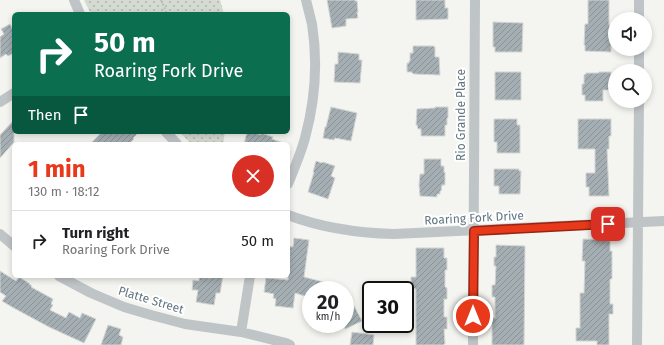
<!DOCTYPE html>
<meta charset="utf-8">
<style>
body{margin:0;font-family:"Fira Sans",sans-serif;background:#f6f6f6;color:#202124;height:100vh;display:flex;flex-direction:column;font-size:15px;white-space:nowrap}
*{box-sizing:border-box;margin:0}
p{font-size:13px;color:#757577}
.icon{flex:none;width:22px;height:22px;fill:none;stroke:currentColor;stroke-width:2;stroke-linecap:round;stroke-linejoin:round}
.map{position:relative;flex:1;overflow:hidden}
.sheet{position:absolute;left:12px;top:142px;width:278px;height:136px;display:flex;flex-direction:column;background:#fff;border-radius:6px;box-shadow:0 2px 6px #0003}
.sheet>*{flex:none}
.guide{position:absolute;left:12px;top:12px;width:278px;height:122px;border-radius:6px;box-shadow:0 2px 6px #0003;background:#0b6e4f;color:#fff;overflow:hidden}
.fabs{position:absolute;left:608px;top:12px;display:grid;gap:8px}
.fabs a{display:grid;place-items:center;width:44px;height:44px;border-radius:50%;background:#fff;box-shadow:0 2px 6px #0003;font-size:20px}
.speed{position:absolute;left:302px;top:281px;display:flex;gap:8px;font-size:20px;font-weight:700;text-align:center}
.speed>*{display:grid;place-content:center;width:52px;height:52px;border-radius:50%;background:#fff;box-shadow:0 2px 6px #0003;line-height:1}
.speed small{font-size:10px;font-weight:400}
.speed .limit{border:2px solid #111;border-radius:6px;background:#fff;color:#111}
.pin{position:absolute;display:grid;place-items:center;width:34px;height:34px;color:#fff;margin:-17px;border-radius:8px;box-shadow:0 2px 6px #0006}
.me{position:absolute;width:44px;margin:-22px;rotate:0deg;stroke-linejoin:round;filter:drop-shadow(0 0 3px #0008)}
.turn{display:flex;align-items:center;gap:14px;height:84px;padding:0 16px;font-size:18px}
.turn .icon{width:52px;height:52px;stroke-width:2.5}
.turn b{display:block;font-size:28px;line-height:34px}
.then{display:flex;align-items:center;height:38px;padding:0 16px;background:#0003;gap:8px;font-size:15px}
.round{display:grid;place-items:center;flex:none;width:42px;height:42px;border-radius:21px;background:#f6f6f6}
.summary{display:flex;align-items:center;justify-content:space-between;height:68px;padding:0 16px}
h1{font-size:24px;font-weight:700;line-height:30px;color:#e8391b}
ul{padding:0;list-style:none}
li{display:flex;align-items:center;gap:12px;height:60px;padding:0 16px;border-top:1px solid #e0e0e0}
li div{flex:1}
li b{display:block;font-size:15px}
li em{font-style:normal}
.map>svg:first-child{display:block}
.green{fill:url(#green-dots)}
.building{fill:url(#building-hatch);stroke:#d5d5d3}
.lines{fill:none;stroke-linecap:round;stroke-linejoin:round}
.path{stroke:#bbbdbf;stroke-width:2;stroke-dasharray:2 2;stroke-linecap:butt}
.street{stroke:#bfc4c6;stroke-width:10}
.route-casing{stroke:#972512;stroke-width:10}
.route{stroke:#e8391b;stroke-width:7}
.labels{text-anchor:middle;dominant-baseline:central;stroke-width:4;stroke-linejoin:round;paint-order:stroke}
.street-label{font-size:12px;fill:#627682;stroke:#fff}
</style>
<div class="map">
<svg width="664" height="345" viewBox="0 0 664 345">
<defs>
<pattern id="green-dots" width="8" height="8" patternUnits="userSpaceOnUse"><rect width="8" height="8" fill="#d5dbd1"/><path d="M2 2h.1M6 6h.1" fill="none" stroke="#b0b6af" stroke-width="1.8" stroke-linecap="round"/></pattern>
<pattern id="building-hatch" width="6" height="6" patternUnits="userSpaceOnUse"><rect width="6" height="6" fill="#a5afb3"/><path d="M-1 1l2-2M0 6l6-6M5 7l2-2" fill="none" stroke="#8a9397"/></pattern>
</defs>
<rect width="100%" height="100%" fill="#f4f4f0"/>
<path class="green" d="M84,0h136l4,14h-133z
M180,132h45l-2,12h-32z"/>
<path class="building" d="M327,0h28v1h2l1,11h-1l1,6 -12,1v7l-14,2z
M416,0h29v8h3v11l-32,1z
M588,0h21v25h4v11l-2,-1v17l-26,-1v-6h-1l1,-21h3z
M493,22l30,1 -1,29h-27v-5h-2z
M10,24l3,6 1,-1v24l-6,3 -2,-2 -6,4v-21l4,-3 -3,-5z
M413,46h21v1h1v10h4l1,18 -26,-1 -2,-1v-1h-5v-9h2v-2h1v-8h3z
M338,52l21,2v6h3l-2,23 -26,-1 1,-18h3z
M495,72h26v28h-26z
M599,72h12l-1,18h-7v11h-18v-6h-3v-11h2v-9l2,-1v-1h13z
M331,107l26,6 -6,28 -16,-3 -1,2 -11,-2 2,-11h1z
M435,107h13v11h-1v7h-2v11h-24v-7h-3l-1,-4h-1l1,-16 18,-1z
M494,119h23v6h3v28h-23v-11h-3z
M578,119h33v17h-2v13h-2l2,47h-20v-9h-3v-14h9v-24h-17z
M14,120v22l-14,16v-23z
M102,132h37l-6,6 1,1 -5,5h-39z
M247,132h5l9,3v-2l12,4 -1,2 11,4v1h-39z
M424,159h17v7h3v6h1v13h-3l-1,6h-1v3h-3v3l-17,-1 -1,-11 1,-11h4z
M316,161l6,2 1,-1 12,4 -4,10 4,2 -7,21 -20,-7 6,-20h-1z
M494,169h25v2h2l-1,23h-21v-8h-5z
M294,238l15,2 -5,37 39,10v3h-32v8l-16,-5 -2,15 -18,-2 1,-7 -3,-1 1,-4 -10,-2 2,-14 22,2v-34l5,1z
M583,239l27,1v11h2v28h-2v25h3v10h-4v31h-12v-4h-21v-13h4v-35h4l1,-32h-3z
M496,245l29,1 -1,99h-32v-27h3v-21h-3v-12h3l1,-19h-2v-9h2z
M416,248h28v10h3v12h-2v17l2,1v11h-3v18h3v12h-3l1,15h-1v1h-28v-56l-5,-1v-11h5z
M0,271l16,10 3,-4 11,7h-1l3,2 -1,1 22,12 -2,5 2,1 -3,5 16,8 3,-6 11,6 2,-5 14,6 -12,24 -35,-16 -37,-20 -10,-6 4,-5 -6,-4z
M210,276h13l-3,17h-4l-2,12 -18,-3 2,-12h-6l1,-10 6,1v-4l11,1z
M345,289l17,32 -17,8z
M108,325l13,4 -2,6 4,2 -2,8h-20z
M352,332l22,3 -1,10h-23z"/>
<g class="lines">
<path class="path" d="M161,0l6,14"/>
<path class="street" d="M74,0l6,14
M639,19v-19
M639,71v-22
M0,102l14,-9
M166,132l11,12
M288,184c6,-15 13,-31 17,-46 10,-37 13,-76 7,-114 -2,-8 -4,-16 -6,-24
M288,215c34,13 70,18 106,19l270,-13
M0,234l14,12
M59,276l32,17 33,14 27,8 34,9 56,8 45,11 4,2
M241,332l9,-56
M473,345l2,-345
M637,345l2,-244"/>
</g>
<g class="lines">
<g class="route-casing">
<path id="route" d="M473,316l1,-85 134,-7"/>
</g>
<use href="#route" class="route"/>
</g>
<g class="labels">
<g class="street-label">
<text transform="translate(461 115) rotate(-90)">Rio Grande Place</text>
<text transform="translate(474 218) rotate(-3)">Roaring Fork Drive</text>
<text transform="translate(151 300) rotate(17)">Platte Street</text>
</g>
</g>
</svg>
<div class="fabs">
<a><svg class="icon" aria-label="sound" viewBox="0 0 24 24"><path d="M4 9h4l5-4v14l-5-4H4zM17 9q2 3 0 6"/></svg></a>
<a><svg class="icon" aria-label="search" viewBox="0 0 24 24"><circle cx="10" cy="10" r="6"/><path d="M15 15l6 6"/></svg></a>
</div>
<div class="speed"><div>20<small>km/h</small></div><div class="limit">30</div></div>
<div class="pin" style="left:608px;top:224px;background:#d93025"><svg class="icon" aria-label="arrive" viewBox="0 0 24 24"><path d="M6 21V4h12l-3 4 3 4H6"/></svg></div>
<svg class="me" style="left:473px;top:316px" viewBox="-20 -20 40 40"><circle r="17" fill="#e8391b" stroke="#fff" stroke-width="3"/><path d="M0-11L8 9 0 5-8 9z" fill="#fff"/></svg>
<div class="guide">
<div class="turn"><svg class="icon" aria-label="right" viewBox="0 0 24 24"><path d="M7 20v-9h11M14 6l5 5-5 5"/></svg><div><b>50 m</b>Roaring Fork Drive</div></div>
<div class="then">Then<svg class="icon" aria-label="arrive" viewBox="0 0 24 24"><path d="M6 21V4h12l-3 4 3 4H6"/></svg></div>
</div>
<section class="sheet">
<div class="summary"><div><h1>1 min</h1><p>130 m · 18:12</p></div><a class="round" style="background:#d93025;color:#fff"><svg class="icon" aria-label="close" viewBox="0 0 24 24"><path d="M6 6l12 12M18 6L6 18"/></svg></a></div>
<ul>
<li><svg class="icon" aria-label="right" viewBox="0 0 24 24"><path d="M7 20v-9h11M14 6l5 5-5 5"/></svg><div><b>Turn right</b><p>Roaring Fork Drive</p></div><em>50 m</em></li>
</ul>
</section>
</div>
